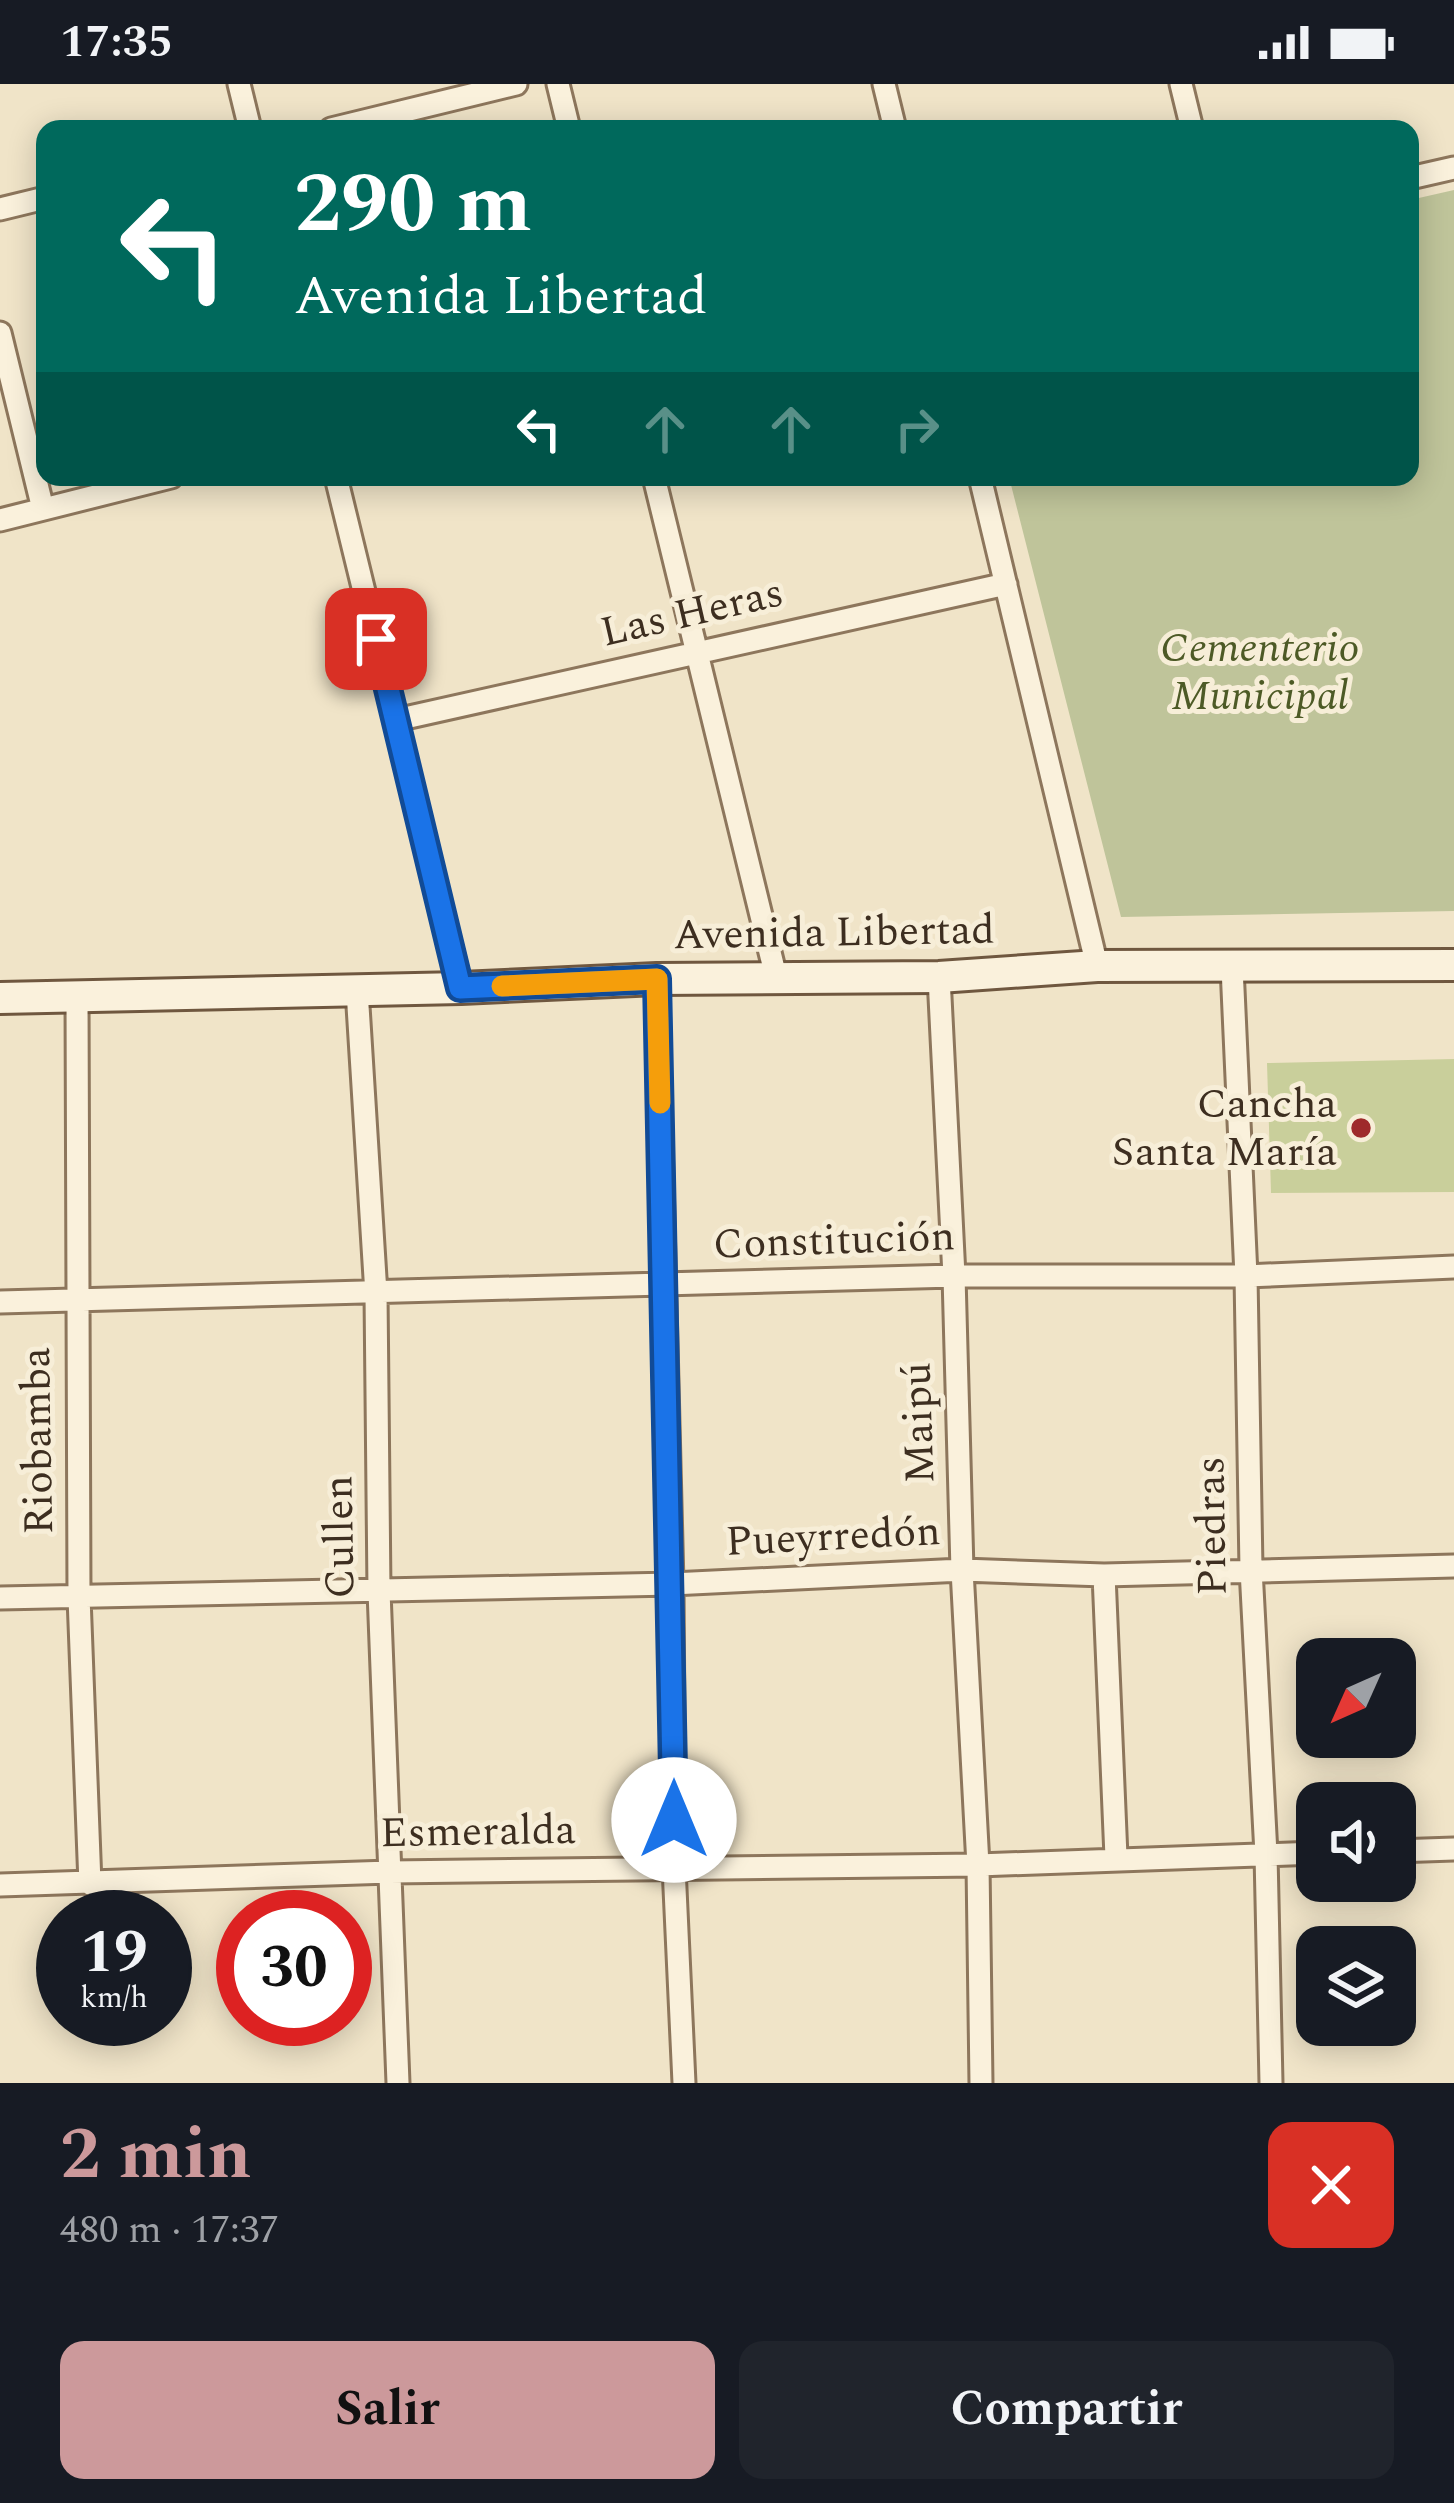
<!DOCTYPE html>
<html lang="es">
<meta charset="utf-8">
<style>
body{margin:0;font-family:Spectral,serif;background:#20242c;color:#f1f3f6;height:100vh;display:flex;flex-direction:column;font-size:45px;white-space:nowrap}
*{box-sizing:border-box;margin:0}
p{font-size:39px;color:#9ea1a6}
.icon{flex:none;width:66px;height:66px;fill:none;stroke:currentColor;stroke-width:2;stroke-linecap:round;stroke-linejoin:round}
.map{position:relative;height:1999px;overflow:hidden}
.panel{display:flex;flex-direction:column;background:#171b24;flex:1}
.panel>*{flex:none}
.banner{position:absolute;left:36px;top:36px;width:1383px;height:366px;border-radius:24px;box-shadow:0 6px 30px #0003;background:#00695c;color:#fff;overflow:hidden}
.needle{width:78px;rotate:225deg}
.fabs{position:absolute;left:1296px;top:1554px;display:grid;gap:24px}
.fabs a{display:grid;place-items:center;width:120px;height:120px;border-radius:24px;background:#171b24;box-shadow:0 6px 30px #0003;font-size:60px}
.speed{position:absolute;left:36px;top:1806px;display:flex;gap:24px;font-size:60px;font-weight:700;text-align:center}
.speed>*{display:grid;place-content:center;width:156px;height:156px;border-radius:50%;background:#171b24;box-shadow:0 6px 30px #0003;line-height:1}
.speed small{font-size:30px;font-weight:400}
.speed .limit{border:18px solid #d22;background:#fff;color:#111}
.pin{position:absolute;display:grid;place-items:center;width:102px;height:102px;color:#fff;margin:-51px;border-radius:24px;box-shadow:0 6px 18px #0006}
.me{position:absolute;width:132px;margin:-66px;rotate:0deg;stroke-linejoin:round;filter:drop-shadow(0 0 9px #0008)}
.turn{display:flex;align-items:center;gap:42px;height:252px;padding:0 60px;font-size:54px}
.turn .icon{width:156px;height:156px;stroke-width:2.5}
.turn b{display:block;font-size:84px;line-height:102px}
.lanes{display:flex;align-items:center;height:114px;padding:0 60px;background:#0003;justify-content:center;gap:60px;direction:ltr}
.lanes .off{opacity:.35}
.round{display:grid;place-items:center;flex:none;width:126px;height:126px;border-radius:24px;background:#20242c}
.overview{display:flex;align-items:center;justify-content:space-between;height:204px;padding:0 60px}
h1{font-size:72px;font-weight:700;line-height:90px;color:#cc999b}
.cta{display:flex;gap:24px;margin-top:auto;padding:24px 60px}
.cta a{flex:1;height:138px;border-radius:24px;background:#cc999b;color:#111;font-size:48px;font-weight:700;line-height:138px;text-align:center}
.cta a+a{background:#20242c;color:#f1f3f6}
.status{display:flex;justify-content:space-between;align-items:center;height:84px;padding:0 60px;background:#171b24;direction:ltr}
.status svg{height:33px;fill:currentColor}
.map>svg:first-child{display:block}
.green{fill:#c9cf9b}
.cemetery{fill:#bfc49a}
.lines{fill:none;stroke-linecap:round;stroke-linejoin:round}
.minor-casing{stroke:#8d765c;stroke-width:27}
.secondary-casing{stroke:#6f573f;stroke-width:36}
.minor{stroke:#faf1dc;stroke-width:21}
.secondary{stroke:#faf1dc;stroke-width:30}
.route-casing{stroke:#114b97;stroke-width:30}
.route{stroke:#1a73e8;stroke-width:21}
.slow{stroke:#f59e0b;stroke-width:21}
.poi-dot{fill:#9e2a2b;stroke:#f7eed8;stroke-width:4.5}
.labels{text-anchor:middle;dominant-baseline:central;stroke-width:10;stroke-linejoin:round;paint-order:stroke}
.street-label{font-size:42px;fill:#3d2e20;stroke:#f7eed8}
.park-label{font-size:42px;font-style:italic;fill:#4d5a26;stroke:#f7eed8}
.poi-label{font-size:42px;fill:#3d2e20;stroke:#f7eed8;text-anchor:end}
</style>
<div class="status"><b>17:35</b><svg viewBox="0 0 49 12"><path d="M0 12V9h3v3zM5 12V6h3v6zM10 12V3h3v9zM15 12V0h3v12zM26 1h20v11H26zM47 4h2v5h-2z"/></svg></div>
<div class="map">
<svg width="1454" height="1999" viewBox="0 0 1454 1999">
<rect width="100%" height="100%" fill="#f0e4c8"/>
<path class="green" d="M1454,975v133l-183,1 -4,-130z"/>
<path class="cemetery" d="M1454,106v721l-333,6 -112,-440h401v-277z"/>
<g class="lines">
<g class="minor-casing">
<path id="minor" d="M239,0l11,45
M558,0l11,45
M884,0l11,45
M1181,0l11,45
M331,45l185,-45
M1410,94l44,-10
M0,125l45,-11
M0,249l43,176
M336,393l125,511
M654,393l123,504
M980,393l117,489
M0,436l171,-43
M396,636l610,-136
M1232,883l14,309 5,293 15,285 5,229
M939,893l15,299 8,294 16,295 3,218
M657,895l15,605 2,283 10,216
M357,906l19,304 3,297 19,492
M77,913l2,600 11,287
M0,1218l954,-26h292l208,-9
M1104,1491l12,282
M0,1514l672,-14 290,-14 142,5 350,-9
M1395,1767l59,-2
M0,1801l390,-13 588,-7 339,-12"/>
</g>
<g class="secondary-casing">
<path id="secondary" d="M0,914l461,-10 196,-9 282,-2 158,-11 357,-1"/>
</g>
<use href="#minor" class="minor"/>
<use href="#secondary" class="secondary"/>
</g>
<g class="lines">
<g class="route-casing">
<path id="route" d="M376,555l84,349 197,-9 17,841"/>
</g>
<use href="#route" class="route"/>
<path class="slow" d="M502,902l155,-7 3,124"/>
</g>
<circle class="poi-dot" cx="1361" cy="1044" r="12"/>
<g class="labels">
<g class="street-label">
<text transform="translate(692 529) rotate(-13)">Las Heras</text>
<text transform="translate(834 849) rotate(-1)">Avenida Libertad</text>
<text transform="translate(834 1157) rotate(-2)">Constitución</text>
<text transform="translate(919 1339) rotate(-92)">Maipú</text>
<text transform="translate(38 1357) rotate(-91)">Riobamba</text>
<text transform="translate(1212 1442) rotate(-91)">Piedras</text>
<text transform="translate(340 1453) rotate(-91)">Cullen</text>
<text transform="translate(833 1453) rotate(-3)">Pueyrredón</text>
<text transform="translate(478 1748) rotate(-1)">Esmeralda</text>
</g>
<g class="park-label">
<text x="1260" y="564">Cementerio<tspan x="1260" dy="48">Municipal</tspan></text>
</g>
<g class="poi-label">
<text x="1337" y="1020">Cancha<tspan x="1337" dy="48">Santa María</tspan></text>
</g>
</g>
</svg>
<div class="fabs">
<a><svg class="needle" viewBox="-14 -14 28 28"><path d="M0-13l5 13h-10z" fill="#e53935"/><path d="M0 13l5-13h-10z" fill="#9ea1a6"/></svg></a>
<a><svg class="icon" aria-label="sound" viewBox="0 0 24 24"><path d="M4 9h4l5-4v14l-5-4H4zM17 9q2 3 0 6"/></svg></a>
<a><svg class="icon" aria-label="layers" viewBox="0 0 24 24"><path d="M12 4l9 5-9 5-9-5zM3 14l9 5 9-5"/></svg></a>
</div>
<div class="speed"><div>19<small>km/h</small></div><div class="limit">30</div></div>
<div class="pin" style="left:376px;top:555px;background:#d93025"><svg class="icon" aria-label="arrive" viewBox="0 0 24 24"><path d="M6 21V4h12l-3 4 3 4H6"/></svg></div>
<svg class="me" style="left:674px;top:1736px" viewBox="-20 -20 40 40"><circle r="19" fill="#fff"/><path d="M0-13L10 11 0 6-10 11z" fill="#1a73e8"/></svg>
<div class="banner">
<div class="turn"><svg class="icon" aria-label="left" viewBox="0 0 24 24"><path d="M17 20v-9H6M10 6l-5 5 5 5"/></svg><div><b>290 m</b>Avenida Libertad</div></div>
<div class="lanes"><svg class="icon" aria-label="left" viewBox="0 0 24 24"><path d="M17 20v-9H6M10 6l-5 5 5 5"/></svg><svg class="icon off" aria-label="ahead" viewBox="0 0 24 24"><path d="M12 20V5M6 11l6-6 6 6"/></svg><svg class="icon off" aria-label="ahead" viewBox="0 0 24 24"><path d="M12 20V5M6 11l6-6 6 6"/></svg><svg class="icon off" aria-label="right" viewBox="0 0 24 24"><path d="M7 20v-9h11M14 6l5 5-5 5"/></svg></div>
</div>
</div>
<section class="panel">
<div class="overview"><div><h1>2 min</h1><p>480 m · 17:37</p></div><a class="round" style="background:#d93025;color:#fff"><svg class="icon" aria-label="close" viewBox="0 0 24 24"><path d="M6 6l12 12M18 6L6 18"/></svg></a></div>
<div class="cta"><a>Salir</a><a>Compartir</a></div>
</section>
